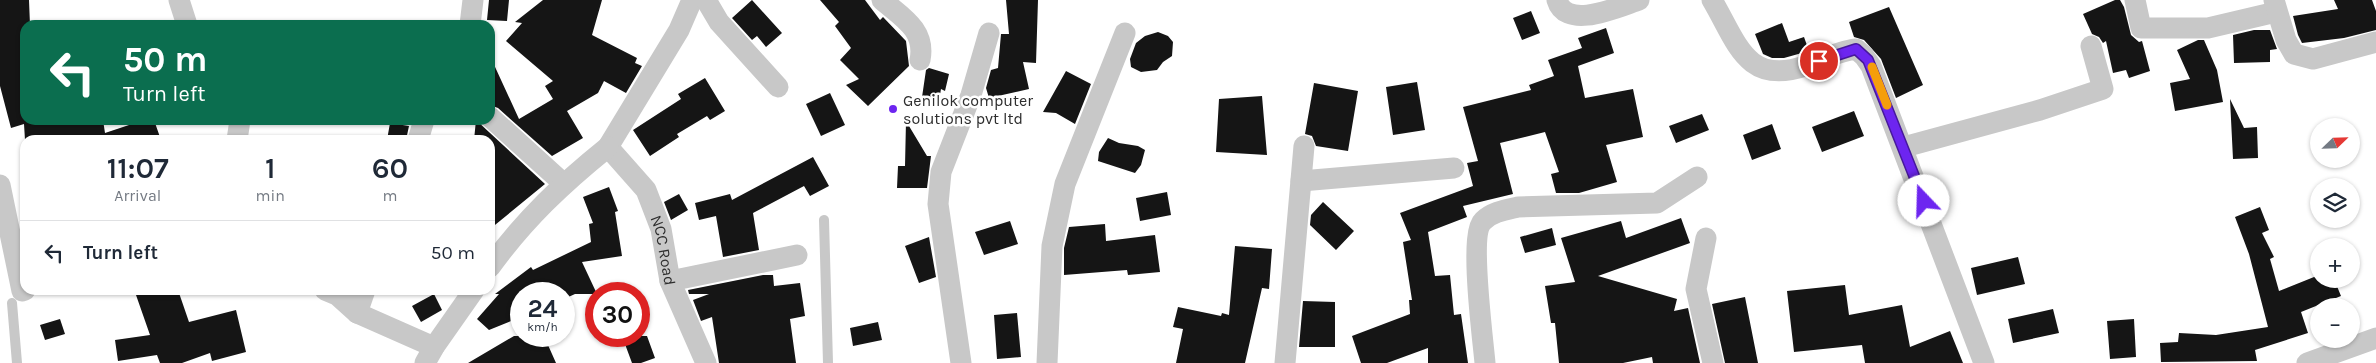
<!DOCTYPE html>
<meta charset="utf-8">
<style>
body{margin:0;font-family:Karla,sans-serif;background:#f2f2f3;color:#1f2937;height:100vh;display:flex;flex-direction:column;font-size:19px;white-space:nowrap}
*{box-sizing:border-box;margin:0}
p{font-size:16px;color:#747a83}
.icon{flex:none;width:28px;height:28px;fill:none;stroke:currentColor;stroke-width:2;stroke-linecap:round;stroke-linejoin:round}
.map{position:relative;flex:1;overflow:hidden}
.side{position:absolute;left:20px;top:135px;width:475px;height:160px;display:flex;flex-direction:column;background:#fff;border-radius:15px;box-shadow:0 1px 4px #0004}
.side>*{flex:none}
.top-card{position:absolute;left:20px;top:20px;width:475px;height:105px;border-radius:15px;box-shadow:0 1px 4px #0004;background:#0b6e4f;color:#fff;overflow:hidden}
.needle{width:32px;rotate:67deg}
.fabs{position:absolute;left:2310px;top:118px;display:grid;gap:10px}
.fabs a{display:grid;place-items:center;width:50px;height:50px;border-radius:50%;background:#fff;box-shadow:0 1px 4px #0004;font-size:25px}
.speed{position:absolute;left:510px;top:282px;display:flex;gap:10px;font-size:25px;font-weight:700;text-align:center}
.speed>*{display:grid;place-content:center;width:65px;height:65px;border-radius:50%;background:#fff;box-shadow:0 1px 4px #0004;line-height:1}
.speed small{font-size:12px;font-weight:400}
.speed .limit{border:8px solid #d22;background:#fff;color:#111}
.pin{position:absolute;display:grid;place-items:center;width:42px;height:42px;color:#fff;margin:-21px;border:2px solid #fff;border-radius:50%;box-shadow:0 1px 5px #0007}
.me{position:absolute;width:55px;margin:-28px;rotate:339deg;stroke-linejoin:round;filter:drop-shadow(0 0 4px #0008)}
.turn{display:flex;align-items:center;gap:18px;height:105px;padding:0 20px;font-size:22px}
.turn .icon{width:65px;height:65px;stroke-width:2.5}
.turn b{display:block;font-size:35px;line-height:42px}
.eta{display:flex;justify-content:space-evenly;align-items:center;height:85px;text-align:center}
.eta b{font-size:30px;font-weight:600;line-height:35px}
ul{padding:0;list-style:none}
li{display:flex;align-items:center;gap:15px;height:65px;padding:0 20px;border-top:1px solid #e0e1e3}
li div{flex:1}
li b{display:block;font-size:19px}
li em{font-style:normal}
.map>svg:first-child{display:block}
.building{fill:#151515}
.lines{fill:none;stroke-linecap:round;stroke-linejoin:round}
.lane{stroke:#c8c8c8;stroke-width:10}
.street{stroke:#c8c8c8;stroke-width:21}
.route-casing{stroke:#47189c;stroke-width:12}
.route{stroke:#6d25f0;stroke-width:9}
.slow{stroke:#f59e0b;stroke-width:9}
.poi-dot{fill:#6d25f0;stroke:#fff;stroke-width:2}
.labels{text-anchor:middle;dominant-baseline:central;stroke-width:5;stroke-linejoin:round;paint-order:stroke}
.poi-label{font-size:16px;fill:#2e2e2e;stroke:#fff;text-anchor:start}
.street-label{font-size:16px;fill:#2e2e2e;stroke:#fff}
</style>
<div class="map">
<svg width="2376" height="363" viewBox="0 0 2376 363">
<rect width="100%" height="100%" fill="#fff"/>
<path class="building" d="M0,0h29l1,25h-5v95h78l2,13 39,-13h10l7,20h-136l-1,-16 -13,4 -11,-42z
M489,0h20l-2,21 -20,-1z
M543,0h59l-10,35 45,23 -2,5 7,3 -16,27 -22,-12 -6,12 -31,18 16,27 -31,18 -54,-48 -8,-3v-49l29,63 34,-20 -8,-13 8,-5 -47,-40 16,-18 -7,-1z
M752,0l30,33 -16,14 -9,-11 -5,4 -20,-22z
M820,0h45l15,20 3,-3 23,24 3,25 -41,40 -22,-21 13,-6 -19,-19 11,-12 -16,-22 4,-4z
M1006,0h32l-2,63 -13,-1 6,27 -40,9 -3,-10 5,-18 7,-2 3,-34h8z
M2115,0h5l4,7 7,28 8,7 3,-1 8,30 -21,7 -3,-8 -13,3 -7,-32 -3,2 -4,-6 -7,-3 -9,-20z
M2334,0h38l4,11v19l-32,8 -42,5 -4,-8 -5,-19 45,-7z
M1889,7l34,78 -27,13 -15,-39 -17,-19 -10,-3 -5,-15z
M1531,11l9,22 -18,7 -9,-22z
M1782,23l7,19 15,-5 5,14 -25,7h-12l-9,-4 -8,-20z
M1606,28l8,25 -36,13 7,32 48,-9 10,48 -37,8 11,37 -38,11h-23l-5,-19 8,-2 -14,-40 -45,11 13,51 -50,12 4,11 -39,15 7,44 15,-1 4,40 7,-1 7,49h-40v-15l-41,15h-26l-9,-27 58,-22 -1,-14h3l-9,-58 8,-2 -11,-27 73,-27 -6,-23 11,-2 -15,-54 68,-17 -2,-5 25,-9 -6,-16 34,-12 -4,-10z
M2254,30h16l7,19 -7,1v12l-36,1 -1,-28z
M1158,32l10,4 5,6 -1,14 -9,6 -6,8 -16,2 -10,-5 -1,-8 6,-16 9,-7z
M2198,40h6l13,30 6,32 -48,9 -5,-28 20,-4 -13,-29z
M929,68l20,6 -4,17 -4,-2 -3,18 -17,-3 5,-34z
M1066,71l25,13 -16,40 -19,-11 -13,-1z
M705,78l20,33 -15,9 -3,-4 -30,18 2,3 -29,19 -17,-26 48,-31 -3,-5z
M1417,82l8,48 -32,5 -7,-48z
M1314,83l44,8 -10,60 -32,-5 -4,-10 -7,-2z
M830,93l15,32 -24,11 -15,-32z
M1262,96l5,59 -51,-3 3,-53z
M2230,99l14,29 13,-1 1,31 -25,1z
M1854,111l10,25 -42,16 -10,-25z
M1702,114l7,16 -33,13 -7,-17z
M476,120l69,64 -55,45v-89h-16z
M906,121l21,35h4l-4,32h-30l1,-22h7z
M390,123l19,3 -3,14h-19z
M1772,124l9,25 -29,11 -9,-25z
M1108,138l11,5 19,3 7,4 -4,15 -6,8 -37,-12 1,-9z
M813,157l16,29 -19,10 -6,-10 -51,27 6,37 -36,7 -7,-41 -17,4 -4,-17 35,-9 2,6z
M609,187l9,24 -3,1 7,44 -40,6 15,32h-22l-11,5v-5h-43v23l-32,13 -12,-11 22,-25h-4l36,-27 2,3 58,-28 -2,-18 4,-1 -10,-26z
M1167,192l4,23 -31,6 -4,-23z
M679,194l9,16 -17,10 -7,-18z
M1323,202l31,29 -18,19 -26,-25 1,-10z
M2260,207l9,23 -7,3 12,24 -4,2 9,32 40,-16v4h15l7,17 -40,16 7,21 -53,17 2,11 -96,1 -1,-19 18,-1 1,-9 37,2 52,-8 -19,-73 -14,-37z
M1681,218l9,25 -92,33 79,23 -3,12 14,-3 12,55h-47l-1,-6 -29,6h-64l-4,-40h-4l-6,-37 30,-4 -14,-44 60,-17 5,17z
M1010,221l8,23 -34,11 -9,-23z
M1105,224l1,17 49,-6 5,37 -32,3 -1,-5 -63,5v-27l5,-21z
M1552,228l4,17 -31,8 -5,-16z
M929,237l7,40 -17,6 -14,-37z
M1235,246l37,3 -3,40 -7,-1 -17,75h-69l7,-34 -10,-2 5,-20 43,9 1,-3 7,2z
M2018,257l7,27 -48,11 -6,-27z
M763,275h10l1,11 26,-3 5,33 -15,3 6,44h-77l-7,-46 -11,4 -8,-21 16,-6h-20l-1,-4z
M1845,285l4,30 53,-10 8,42 40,-16 13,32h-98l-3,-18 -68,7 -7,-61z
M152,290h26l11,32 47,-12 10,42 -34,9 -2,-8 -28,10h-22l-3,-8 -39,6 -3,-21 35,-5 -14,-40z
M434,294l8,16 -21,12 -9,-16z
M1745,297l13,66h-33l-13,-59z
M1303,301l32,1v45h-36z
M2053,309l6,24 -46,10 -5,-24z
M1017,313l4,44 -24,2 -3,-44z
M60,319l5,15 -20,6 -5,-15z
M2134,319l2,38 -26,2 -3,-38z
M878,322l4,18 -29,6 -3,-18z
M514,336h30l12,27h-88z
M622,336h25l8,22 -14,5h-9z"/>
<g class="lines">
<path class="lane" d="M824,220l4,143
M12,303l5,60"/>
<g class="street">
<path d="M179,0l8,25"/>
<path id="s1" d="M692,0l-13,30 -71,117 38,43 15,39 9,52 36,82"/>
<path d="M706,0l13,22 59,65"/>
<path d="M882,0c20,17 44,30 38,60"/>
<path d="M1557,0c9,31 61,7 82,0"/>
<path d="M1712,0c25,42 34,86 93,66 16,-6 34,-15 51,-17l8,7 7,10 113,297"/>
<path d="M2135,0l6,28h67l68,-16"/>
<path d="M2274,0l12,40 8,14 19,5 63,-17"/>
<path d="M470,25l3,-25"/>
<path d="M490,117l73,66"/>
<path d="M237,140l3,-20"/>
<path d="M418,140l6,-20"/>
<path d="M1904,147l136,-37 63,-21 -12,-43"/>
<path d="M1301,181l153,-13"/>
<path d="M0,185l22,106 3,-1"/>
<path d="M1706,238l-10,51 17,74"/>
<path d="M490,267c35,-48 72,-83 118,-120"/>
<path d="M670,281l127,-26"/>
<path d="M325,290l12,5 20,18 77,34"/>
<path d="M357,313l8,-23"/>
<path d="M425,363l9,-16 40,-57"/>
<path d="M961,363l-23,-159 3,-32 30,-77 18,-62"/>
<path d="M1047,363l5,-117 13,-62 60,-151"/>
<path d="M1285,363l19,-217"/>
<path d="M1485,363c-2,-23 -16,-129 -2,-142 9,-9 22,-11 35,-14l139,-4 40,-26"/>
<path d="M2307,363l69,-25"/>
</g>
</g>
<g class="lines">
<g class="route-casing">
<path id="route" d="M1819,61l37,-12 12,11 56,141"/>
</g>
<use href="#route" class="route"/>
<path class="slow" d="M1872,67l15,38"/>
</g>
<circle class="poi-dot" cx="893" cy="109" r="5"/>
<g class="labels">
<g class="poi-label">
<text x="903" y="100">Genilok computer<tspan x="903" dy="18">solutions pvt ltd</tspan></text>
</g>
<g class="street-label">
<text stroke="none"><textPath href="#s1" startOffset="290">NCC Road</textPath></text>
</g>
</g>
</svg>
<div class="fabs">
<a><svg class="needle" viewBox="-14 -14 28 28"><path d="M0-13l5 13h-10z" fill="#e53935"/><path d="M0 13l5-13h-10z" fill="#747a83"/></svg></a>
<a><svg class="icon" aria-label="layers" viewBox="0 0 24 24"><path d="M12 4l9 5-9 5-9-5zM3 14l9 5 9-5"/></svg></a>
<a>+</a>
<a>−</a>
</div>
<div class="speed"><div>24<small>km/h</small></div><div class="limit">30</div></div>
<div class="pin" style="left:1819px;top:61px;background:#d93025"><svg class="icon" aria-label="arrive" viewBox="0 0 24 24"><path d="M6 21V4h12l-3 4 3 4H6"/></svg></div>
<svg class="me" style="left:1924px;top:201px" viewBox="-20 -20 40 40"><circle r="19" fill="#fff"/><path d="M0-13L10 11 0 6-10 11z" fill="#6d25f0"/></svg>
<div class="top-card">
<div class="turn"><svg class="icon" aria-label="left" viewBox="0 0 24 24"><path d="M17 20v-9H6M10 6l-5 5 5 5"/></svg><div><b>50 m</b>Turn left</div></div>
</div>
<section class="side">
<div class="eta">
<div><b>11:07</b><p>Arrival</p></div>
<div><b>1</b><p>min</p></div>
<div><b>60</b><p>m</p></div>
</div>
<ul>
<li><svg class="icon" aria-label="left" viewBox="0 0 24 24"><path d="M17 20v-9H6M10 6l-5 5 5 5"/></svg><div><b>Turn left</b></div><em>50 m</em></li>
</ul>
</section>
</div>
